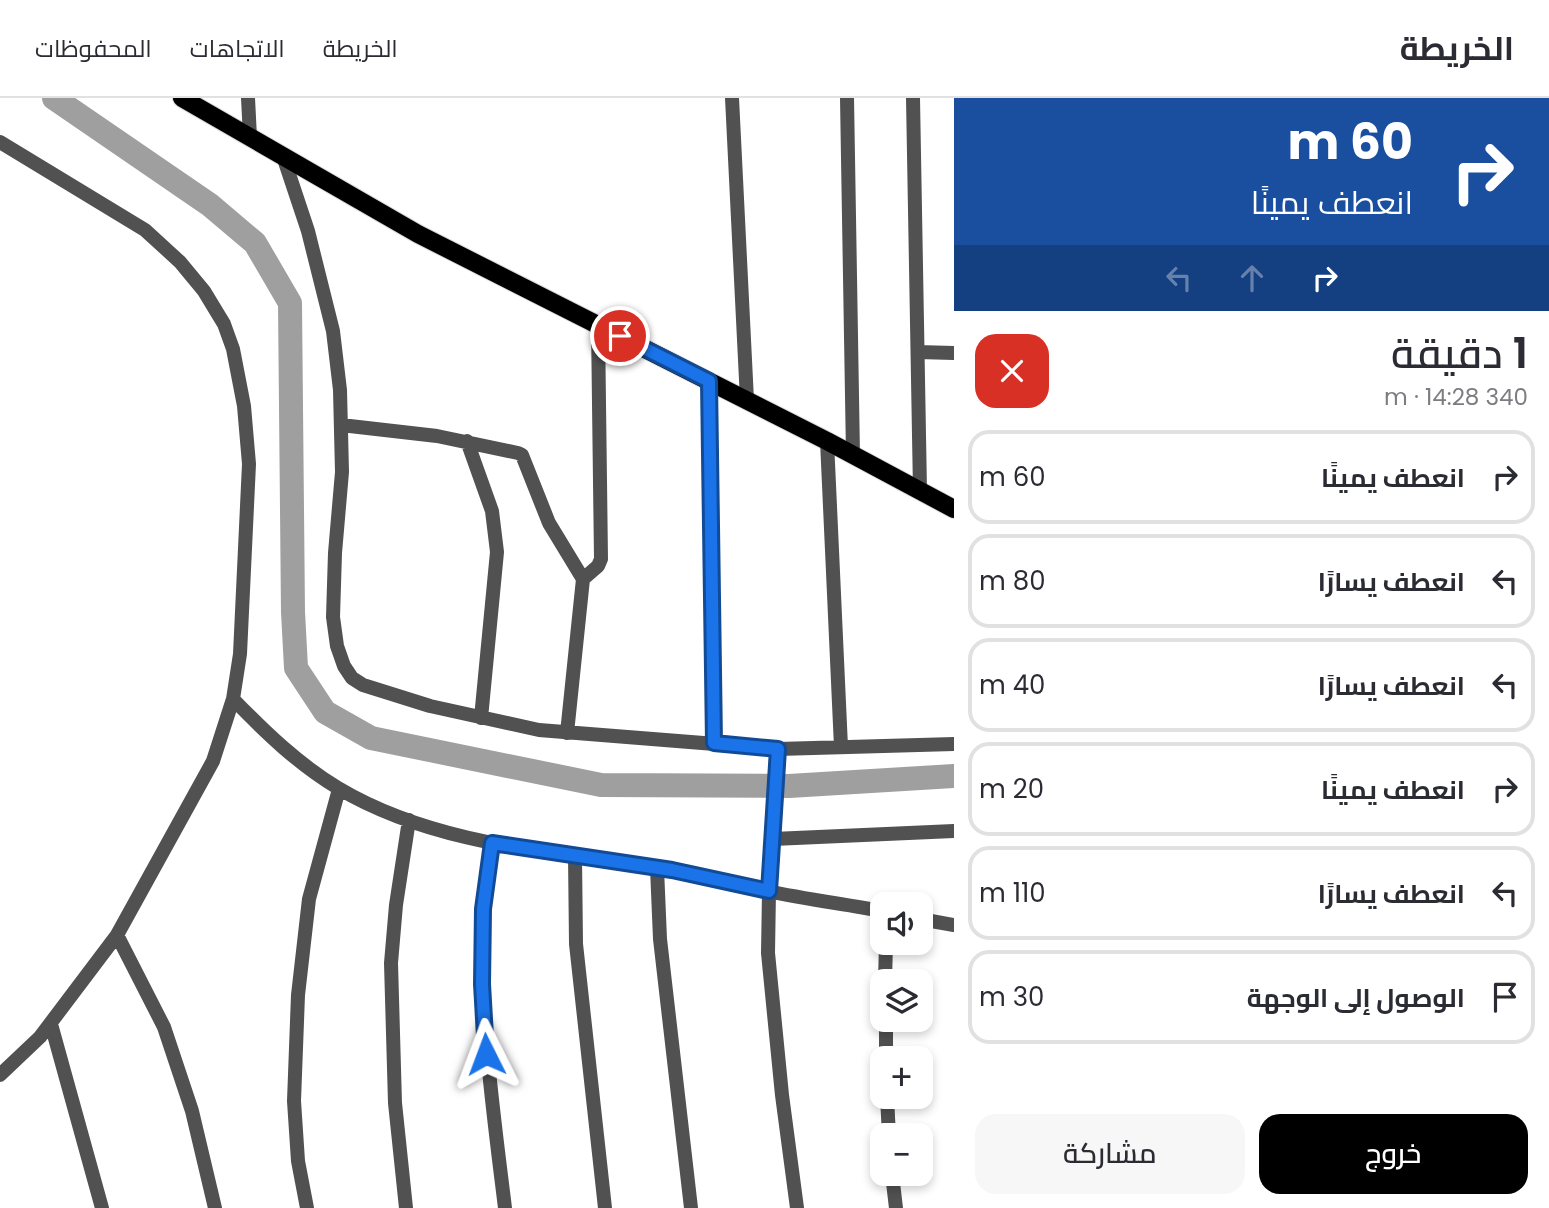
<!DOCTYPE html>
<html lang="ar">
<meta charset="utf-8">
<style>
body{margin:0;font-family:Poppins,Cairo,sans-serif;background:#f7f7f7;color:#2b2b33;direction:rtl;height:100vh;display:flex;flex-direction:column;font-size:26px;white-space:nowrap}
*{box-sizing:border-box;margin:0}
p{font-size:23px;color:#7c7c81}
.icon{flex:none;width:38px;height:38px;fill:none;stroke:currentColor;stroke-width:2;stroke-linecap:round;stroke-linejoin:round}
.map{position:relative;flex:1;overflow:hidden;direction:ltr}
.panel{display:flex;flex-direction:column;background:#fff;width:595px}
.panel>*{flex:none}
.guide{background:#1a4fa0;color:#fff;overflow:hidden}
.fabs{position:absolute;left:870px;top:794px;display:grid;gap:14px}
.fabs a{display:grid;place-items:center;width:63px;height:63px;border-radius:14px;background:#fff;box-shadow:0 4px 10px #0003;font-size:35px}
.pin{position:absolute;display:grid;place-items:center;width:60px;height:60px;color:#fff;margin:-30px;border:4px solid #fff;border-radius:50%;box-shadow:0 2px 7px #0007}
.me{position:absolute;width:77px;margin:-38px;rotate:357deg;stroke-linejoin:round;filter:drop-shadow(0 0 5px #0008)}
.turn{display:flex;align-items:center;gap:24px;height:147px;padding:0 21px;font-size:32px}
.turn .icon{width:91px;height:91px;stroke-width:2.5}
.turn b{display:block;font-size:49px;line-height:60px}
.lanes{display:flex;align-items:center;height:66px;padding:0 21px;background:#0003;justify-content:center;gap:35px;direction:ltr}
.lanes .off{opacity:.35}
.round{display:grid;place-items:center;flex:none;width:74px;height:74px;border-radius:21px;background:#f7f7f7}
.headline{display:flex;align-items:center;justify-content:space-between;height:119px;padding:0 21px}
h1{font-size:42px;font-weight:600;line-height:52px}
.primary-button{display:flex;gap:14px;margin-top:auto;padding:14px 21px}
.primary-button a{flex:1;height:80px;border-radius:21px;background:#000;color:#fff;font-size:28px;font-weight:600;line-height:80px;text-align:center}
.primary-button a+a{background:#f7f7f7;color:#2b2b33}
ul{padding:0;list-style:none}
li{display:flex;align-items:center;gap:21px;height:94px;margin:0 14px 10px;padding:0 7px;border:4px solid #e1e1e2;border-radius:21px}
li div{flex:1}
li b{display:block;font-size:26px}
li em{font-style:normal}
header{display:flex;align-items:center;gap:42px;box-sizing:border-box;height:98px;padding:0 35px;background:#fff;border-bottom:2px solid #e1e1e2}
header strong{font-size:33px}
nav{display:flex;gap:38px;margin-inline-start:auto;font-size:24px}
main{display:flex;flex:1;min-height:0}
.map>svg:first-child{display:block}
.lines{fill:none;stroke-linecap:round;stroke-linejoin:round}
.canal{stroke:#9f9f9f;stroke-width:24}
.primary-casing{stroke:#dbdbdb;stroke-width:20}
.minor{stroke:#515151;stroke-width:14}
.primary{stroke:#000;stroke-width:18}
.route-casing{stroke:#114b97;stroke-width:18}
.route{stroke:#1a73e8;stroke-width:12}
</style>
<header>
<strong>الخريطة</strong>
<nav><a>الخريطة</a><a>الاتجاهات</a><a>المحفوظات</a></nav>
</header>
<main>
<section class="panel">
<div class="guide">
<div class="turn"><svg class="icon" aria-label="right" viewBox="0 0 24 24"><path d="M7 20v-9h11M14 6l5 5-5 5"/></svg><div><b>60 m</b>انعطف يمينًا</div></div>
<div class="lanes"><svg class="icon off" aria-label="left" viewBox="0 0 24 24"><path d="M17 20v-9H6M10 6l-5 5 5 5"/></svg><svg class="icon off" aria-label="ahead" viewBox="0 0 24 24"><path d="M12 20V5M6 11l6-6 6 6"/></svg><svg class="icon" aria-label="right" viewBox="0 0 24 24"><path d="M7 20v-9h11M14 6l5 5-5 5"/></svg></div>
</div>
<div class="headline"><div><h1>1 دقيقة</h1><p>340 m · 14:28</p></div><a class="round" style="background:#d93025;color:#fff"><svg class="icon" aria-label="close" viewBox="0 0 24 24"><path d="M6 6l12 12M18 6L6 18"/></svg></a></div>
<ul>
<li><svg class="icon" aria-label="right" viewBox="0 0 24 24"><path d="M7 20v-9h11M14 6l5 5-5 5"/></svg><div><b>انعطف يمينًا</b></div><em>60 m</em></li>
<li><svg class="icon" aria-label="left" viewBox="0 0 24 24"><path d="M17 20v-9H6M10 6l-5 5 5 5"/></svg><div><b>انعطف يسارًا</b></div><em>80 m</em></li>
<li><svg class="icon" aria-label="left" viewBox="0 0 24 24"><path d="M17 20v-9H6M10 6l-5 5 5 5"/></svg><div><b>انعطف يسارًا</b></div><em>40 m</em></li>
<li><svg class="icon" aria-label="right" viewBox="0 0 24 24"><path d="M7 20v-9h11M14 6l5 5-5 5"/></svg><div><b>انعطف يمينًا</b></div><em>20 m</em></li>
<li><svg class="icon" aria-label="left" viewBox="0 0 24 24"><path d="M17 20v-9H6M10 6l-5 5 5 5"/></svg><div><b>انعطف يسارًا</b></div><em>110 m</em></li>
<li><svg class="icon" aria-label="arrive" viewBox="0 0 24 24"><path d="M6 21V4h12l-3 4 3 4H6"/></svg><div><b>الوصول إلى الوجهة</b></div><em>30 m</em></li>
</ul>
<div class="primary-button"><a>خروج</a><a>مشاركة</a></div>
</section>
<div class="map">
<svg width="954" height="1110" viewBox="0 0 954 1110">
<rect width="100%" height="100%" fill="#fff"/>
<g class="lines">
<path class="canal" d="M54,0l156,107 45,38 35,60 3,309 3,56 29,44 46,26 230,47 188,1 165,-10"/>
<g class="primary-casing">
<path id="primary" d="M182,0l236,136 409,207 127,68"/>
</g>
<path class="minor" d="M248,0l2,39
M732,0l15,302
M847,0l6,357
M913,0l7,393
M0,44l145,88 35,32 24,29 20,33 9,25 11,57 5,58 -9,190 -7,45 -20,62 -96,174 -77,102 -40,38
M283,58l25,75 25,100 7,59 2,82 -7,81 -2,64 4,29 7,20 8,12 11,7 67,21 109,24 239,19 176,-5
M918,254l36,1
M709,283l5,362
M341,327l96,11 81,17 4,2 27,68 34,56 -16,154
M467,343l25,70 5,41 -16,166
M827,343l14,306
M583,481l15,-13 3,-7 -3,-234
M233,601c32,33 65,65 105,89 99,59 220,64 331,81 33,5 66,15 98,22 38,8 77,13 115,20
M778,651l-9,142 -1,62 14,142 15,113
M773,741l181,-8
M492,745c-3,23 -8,46 -9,69 -4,100 10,198 22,296
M575,758l1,88 29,264
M657,770l3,71 31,269
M920,821l34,6
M117,837l47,92 28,84 23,97
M885,884l1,-39
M886,922v39
M51,926l51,184
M887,999l2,39
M892,1076l4,34
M307,1110l-9,-47 -4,-60 4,-106 11,-96 30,-110
M406,1110l-11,-105 -4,-140 5,-58 13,-85"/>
<use href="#primary" class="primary"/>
</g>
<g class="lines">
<g class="route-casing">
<path id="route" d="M486,956l-4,-70 1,-75 9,-66 180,27 97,21 9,-142 -64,-6 -5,-362 -89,-45"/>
</g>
<use href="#route" class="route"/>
</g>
</svg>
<div class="fabs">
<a><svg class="icon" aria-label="sound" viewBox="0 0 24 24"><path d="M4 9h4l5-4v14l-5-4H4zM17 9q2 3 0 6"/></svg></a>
<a><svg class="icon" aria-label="layers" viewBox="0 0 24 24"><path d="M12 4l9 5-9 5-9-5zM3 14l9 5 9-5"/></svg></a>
<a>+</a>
<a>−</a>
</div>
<div class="pin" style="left:620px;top:238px;background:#d93025"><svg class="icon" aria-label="arrive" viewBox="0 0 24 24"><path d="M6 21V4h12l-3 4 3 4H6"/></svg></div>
<svg class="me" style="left:486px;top:956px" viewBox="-20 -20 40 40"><path d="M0-17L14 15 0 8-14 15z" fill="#1a73e8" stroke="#fff" stroke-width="4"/></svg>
</div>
</main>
